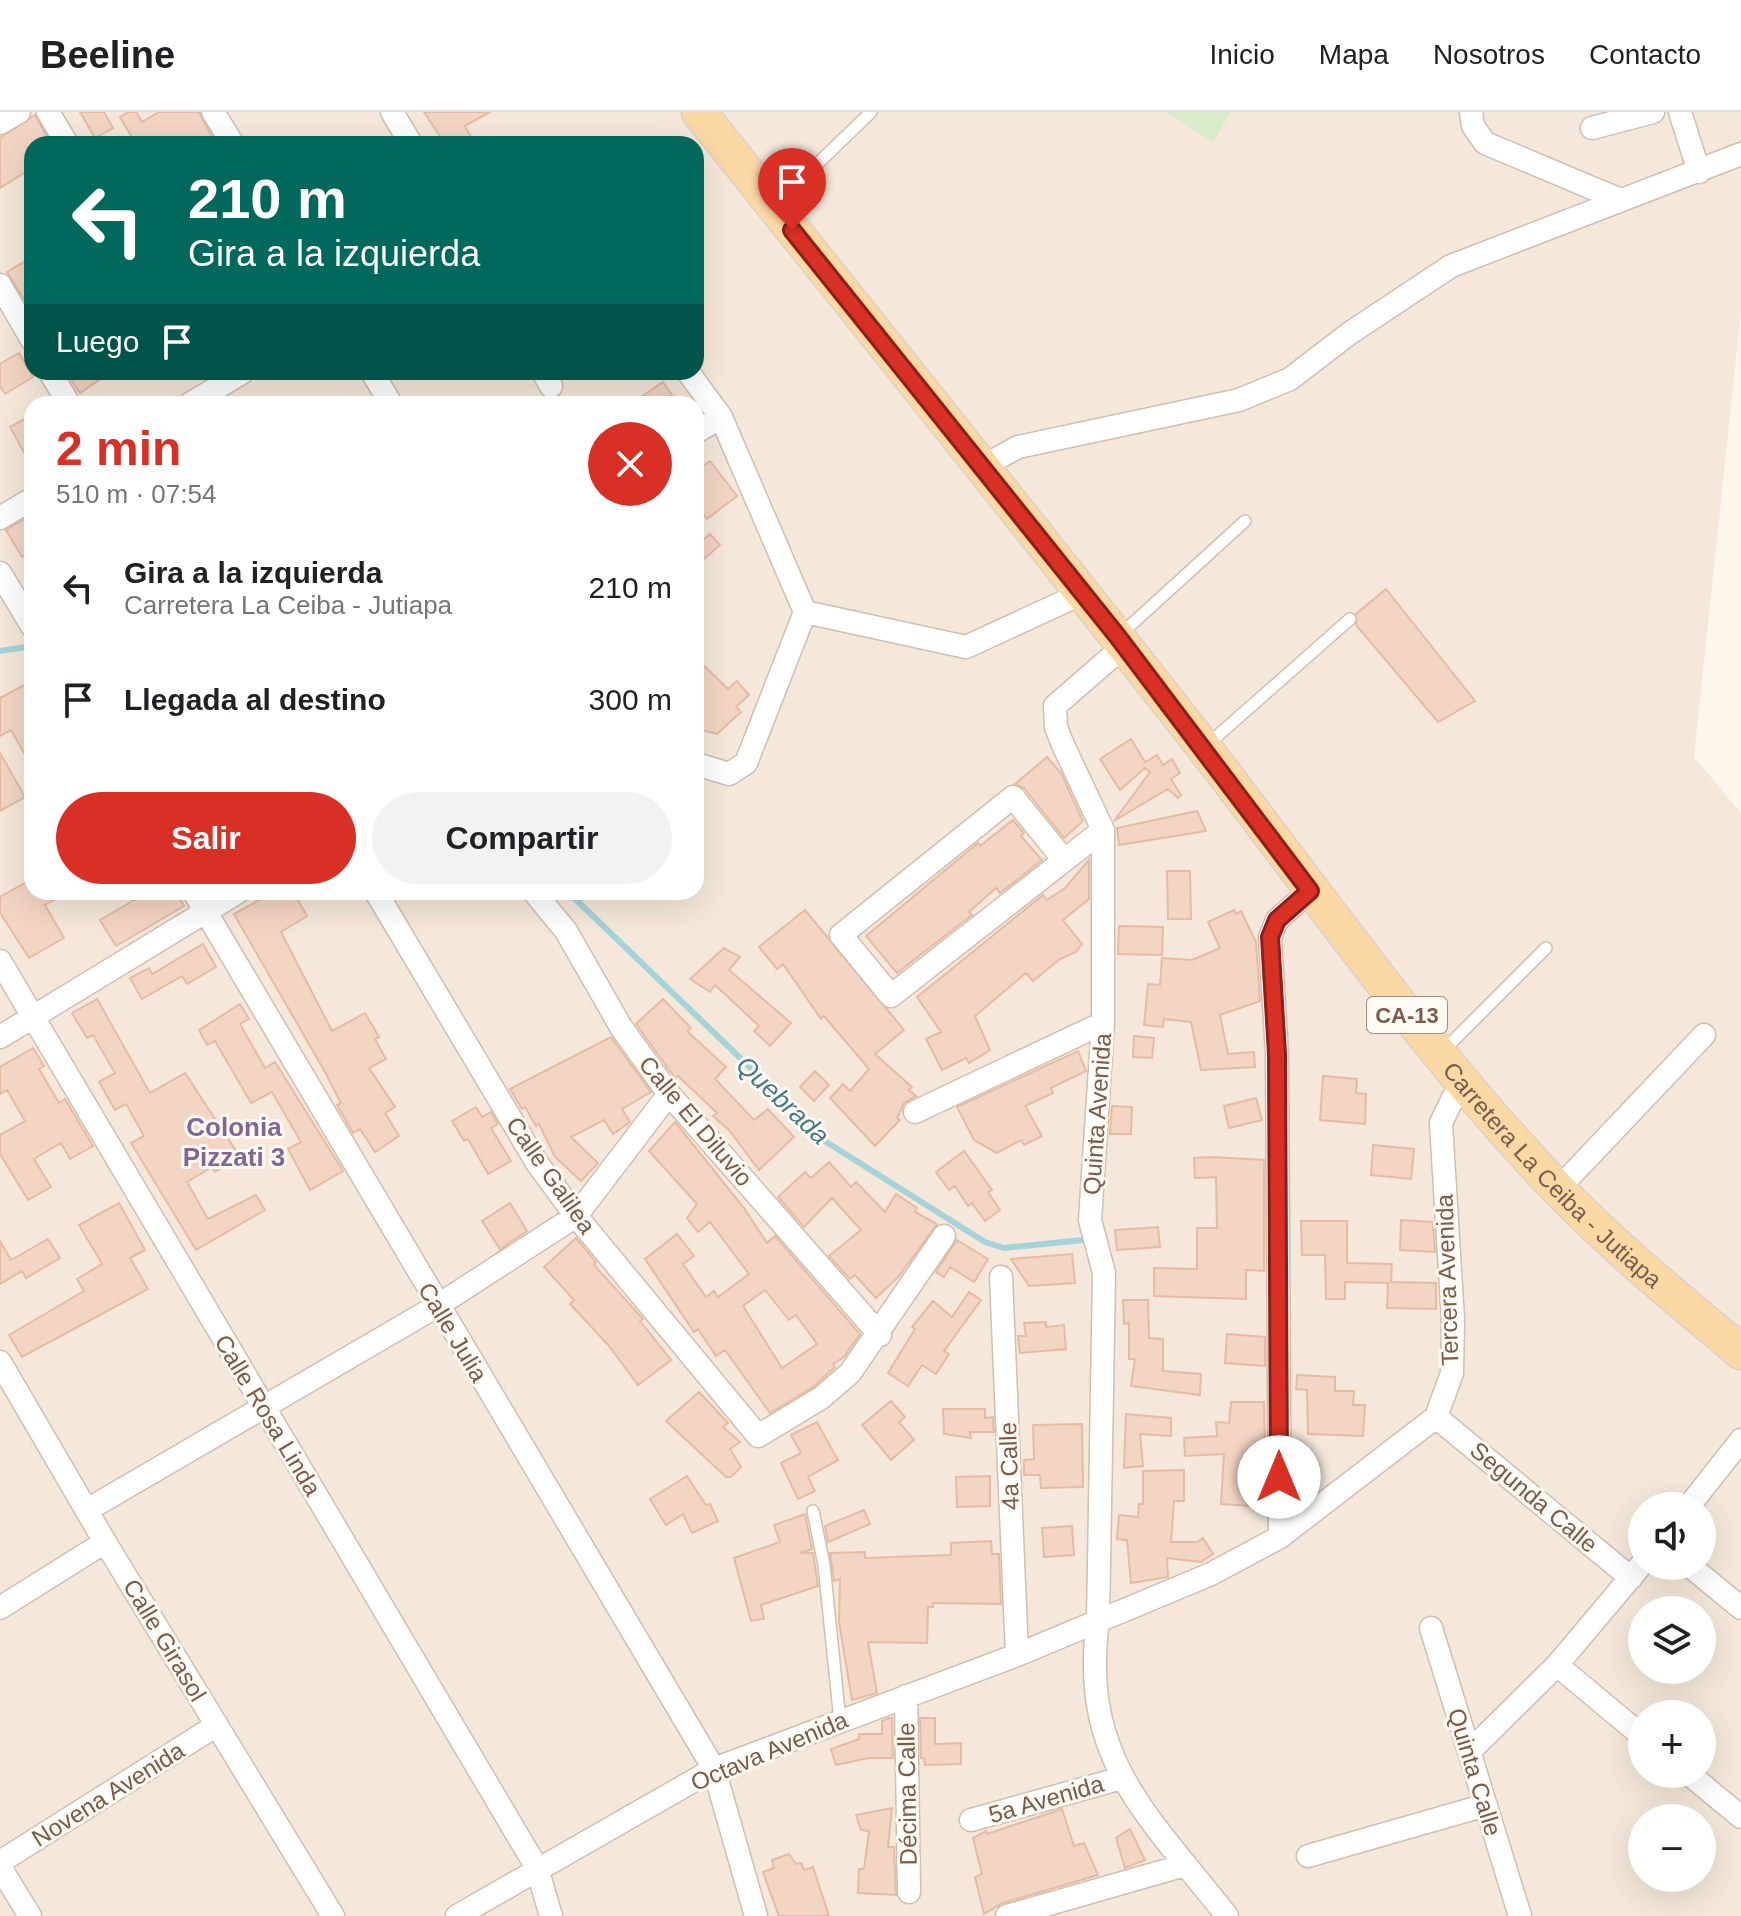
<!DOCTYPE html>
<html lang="es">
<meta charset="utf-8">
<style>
body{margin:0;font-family:Arial,sans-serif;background:#f2f2f2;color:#202124;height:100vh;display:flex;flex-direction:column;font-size:30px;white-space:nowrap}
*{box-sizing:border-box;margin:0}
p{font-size:26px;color:#757577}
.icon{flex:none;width:44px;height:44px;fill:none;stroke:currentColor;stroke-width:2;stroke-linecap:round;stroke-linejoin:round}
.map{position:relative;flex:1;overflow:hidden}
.panel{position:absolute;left:24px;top:284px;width:680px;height:504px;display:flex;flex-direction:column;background:#fff;border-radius:24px;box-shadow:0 8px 32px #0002}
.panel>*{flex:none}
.guide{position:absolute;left:24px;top:24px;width:680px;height:244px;border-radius:24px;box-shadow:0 8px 32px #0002;background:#00695c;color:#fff;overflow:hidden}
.fabs{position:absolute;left:1628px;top:1380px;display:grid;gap:16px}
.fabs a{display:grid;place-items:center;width:88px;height:88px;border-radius:50%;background:#fff;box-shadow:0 8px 32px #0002;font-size:40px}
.pin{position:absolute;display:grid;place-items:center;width:68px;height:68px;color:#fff;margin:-82px -34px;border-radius:50% 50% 50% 0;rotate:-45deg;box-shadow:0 0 8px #0007}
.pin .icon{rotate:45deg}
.me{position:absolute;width:88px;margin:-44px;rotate:0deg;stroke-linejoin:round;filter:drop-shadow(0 0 6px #0008)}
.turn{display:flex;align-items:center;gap:28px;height:168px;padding:0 32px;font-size:36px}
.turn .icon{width:104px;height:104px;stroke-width:2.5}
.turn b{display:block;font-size:56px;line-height:68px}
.then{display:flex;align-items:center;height:76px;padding:0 32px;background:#0003;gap:16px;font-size:30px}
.round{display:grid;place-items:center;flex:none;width:84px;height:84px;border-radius:42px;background:#f2f2f2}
.headline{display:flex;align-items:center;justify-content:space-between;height:136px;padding:0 32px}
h1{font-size:48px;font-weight:700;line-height:60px;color:#d93025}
.action{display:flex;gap:16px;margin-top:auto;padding:16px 32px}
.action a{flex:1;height:92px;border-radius:48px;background:#d93025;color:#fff;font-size:32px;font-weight:700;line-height:92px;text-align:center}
.action a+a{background:#f2f2f2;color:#202124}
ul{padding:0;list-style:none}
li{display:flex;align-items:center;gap:24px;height:112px;padding:0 32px}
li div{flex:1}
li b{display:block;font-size:30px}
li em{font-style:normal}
header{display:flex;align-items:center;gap:48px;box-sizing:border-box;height:112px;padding:0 40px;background:#fff;border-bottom:2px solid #e0e0e0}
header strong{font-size:38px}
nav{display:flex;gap:44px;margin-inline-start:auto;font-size:28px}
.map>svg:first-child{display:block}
.residential{fill:#f5e8da;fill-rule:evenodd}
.green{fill:#d8ecc9}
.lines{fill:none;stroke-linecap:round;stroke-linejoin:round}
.stream{stroke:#a5d3da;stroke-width:6}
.building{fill:#f3d5c3;stroke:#e6bba3;stroke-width:2;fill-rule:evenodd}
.lane-casing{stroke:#d1beb0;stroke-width:14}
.street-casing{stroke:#d1beb0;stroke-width:25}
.primary-casing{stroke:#dad1cd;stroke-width:37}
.lane{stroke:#fff;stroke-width:11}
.street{stroke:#fff;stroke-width:22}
.primary{stroke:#fbd9a5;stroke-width:34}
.route-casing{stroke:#8d1f18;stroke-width:20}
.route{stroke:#d93025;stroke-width:14}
.labels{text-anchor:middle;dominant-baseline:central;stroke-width:6;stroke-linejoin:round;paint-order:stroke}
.shield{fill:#fffaf3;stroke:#a28b7f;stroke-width:2}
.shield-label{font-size:22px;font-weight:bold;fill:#7a5c4d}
.street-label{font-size:24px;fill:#7a5c4d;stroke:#fffaf3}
.water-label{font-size:26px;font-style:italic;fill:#437c86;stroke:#fffaf3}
.neighbourhood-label{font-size:26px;font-weight:bold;fill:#846695;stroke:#fffaf3}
</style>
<header>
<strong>Beeline</strong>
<nav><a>Inicio</a><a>Mapa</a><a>Nosotros</a><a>Contacto</a></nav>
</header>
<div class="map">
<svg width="1741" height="1804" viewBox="0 0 1741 1804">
<rect width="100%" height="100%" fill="#fdf6ec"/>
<path class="residential" d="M0,0h1741v199l-47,446 47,56v1103h-1741zM32,32h664v228h-664zM32,292h664v488h-664zM1642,1394h60v60h-60zM1642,1498h60v60h-60zM1642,1602h60v60h-60zM1642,1706h60v60h-60z"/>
<path class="green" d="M1166,0h65l-18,30z"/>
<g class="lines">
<path class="stream" d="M0,539l32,-5
M568,780l192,185 52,56 173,109 19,6 79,-8"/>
</g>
<path class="building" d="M80,0h24l9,16 -18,10z
M128,0h8l6,10 17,-10h40l17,32h-80l-16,-27z
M424,0h66l-25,14 10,18h-30z
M35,3l16,29h-19v24l-32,20v-50z
M32,145v55l-25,-40z
M19,241l14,24 -28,17 -5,-8v-22z
M66,260h45l-31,21z
M663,270l9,13 -5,3 4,6h-40z
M32,303v52l-22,-40z
M710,349l27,35 -30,23 -11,-14v-34z
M28,405l4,6v28l-10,6 -16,-27z
M710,422l10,11 -24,21v-20z
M1386,477l89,112 -37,21 -82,-97v-11z
M696,546l32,31 9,-8 12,14 -13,12 5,5 -24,22 -15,-4 -6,-7z
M32,569v86l-21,-37 -11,6v-38z
M1131,627l14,23 12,-7 6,10 9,-6 8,14 -9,6 10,16 -3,3 -10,-9 -54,32 36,-49 -5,-4 -25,22 -20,-31z
M0,641l25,44 -25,14z
M1047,645l14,16 22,48 -19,17 -40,-50 -9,-4z
M1197,699l9,20 -87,14 -2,-17z
M1013,708l11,13 -3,3 21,24 -42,33 -4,-5 -27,24 3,3 -75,58 -31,-37 112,-93 2,3z
M1089,748v39l-26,21 19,24 -6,8 -16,7 -27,22 -7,-8 -51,43 15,34 -21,13 -3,-5 -24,12 -16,-31 15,-7 -24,-35 126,-102 4,5 18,-12z
M1167,759h23l1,48h-23z
M32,767v13h36l-23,13 19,33 -35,20 -29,-45v-16z
M148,780h28l8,14 -68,40 -16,-26z
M274,780h19l14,24 -26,16 51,99 33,-18 14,24 -4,2 11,20 -17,9 26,39 -10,6 14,23 -24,16 -15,-23 -7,4 -16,-28 4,-2 -16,-31 -91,-158z
M805,798l99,120 -29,24 37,33 -3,3 7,6 -12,7 -7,15 3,2 -25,26 -45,-48 13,-14 7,7 19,-22 -45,-53 -3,3 -38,-55 -6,5 -18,-22z
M1234,798l2,4 5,-3 15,31 4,59 -40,14 8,39 26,-2 1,15 -54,3 -10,-48 -27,-3 -1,8 -19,-2 4,-41 12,1 2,-27 30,2 28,-12 -12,-26z
M1119,814l44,1 -1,28 -44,-1z
M203,832l13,23 -29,17 -5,-8 -40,23 -12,-21 19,-10 3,6z
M724,836l16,9 -11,13 62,53 -21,23 -16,-15 5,-5 -44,-41 -5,7 -20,-13z
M97,887l53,94 35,-20 55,84 -25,15 -3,-5 -25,15 21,37 48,-24 9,15 -69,40 -65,-107 13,-7 -18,-32 -11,6 -16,-28 16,-9 -22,-38 -6,3 -15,-25z
M663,887l28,29 -4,3 39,36 -11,12 39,41 14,-11 26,28 -35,33 -30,-40 -16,-14 4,-3 -39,-37 -3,2 -39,-54z
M240,892l9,15 -9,5 25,44 10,-6 68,109 -33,19 -22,-41 13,-7 -29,-50 -21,11 -36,-62 -8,4 -8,-15z
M1134,924l20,2 -2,20 -19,-1z
M611,925l40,55 -29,17 8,13 -17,12 -9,-14 -33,17 27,26 -17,18 -26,-24 -16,-33 -3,2 -11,-19 -3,2 -12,-20z
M33,936l11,18 -5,3 20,34 6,-4 28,47 -23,13 -9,-16 -27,16 17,28 -23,13 -28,-46v-19l25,-14 -18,-31 -7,4v-27z
M1078,939l8,20 -35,17 2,5 -28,13 17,30 -18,9 -3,-5 -24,13 -23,-13 -17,-33z
M815,959l14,14 -15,16 -14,-14z
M1323,964l34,3 -1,14 10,1 -1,30 -45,-4z
M1256,986l6,22 -33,8 -5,-22z
M1112,994l20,1 -1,27h-21z
M476,995l6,10 9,-5 7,12 -7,4 20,33 -23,13 -20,-35 -4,2 -12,-20z
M675,1010l69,86 23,35 8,-7 85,98 -16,23 -11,7 2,3 -22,20 -43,26 -45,-63 -9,6 -18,-27 -4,3 -49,-73 32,-25 17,22 -11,8 23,33 8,-6 4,6 31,-23 -39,-52 -12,10 -11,-14 10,-14 -48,-53zM765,1178l24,30 7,-5 21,29 -35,24 -39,-62z
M1373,1033l41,4 -3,30 -40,-4z
M964,1039l28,39 -4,2 12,18 -15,11 -13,-18 -4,3 -13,-20 -6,4 -13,-18z
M1213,1045l51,3v111l-18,-1v29l-92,-3v-28l43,1v-41h20l-1,-51 -21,1 -1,-20z
M829,1050l22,25 5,-5 29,30 11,-18 21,14 -2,4 22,12 -38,52 -23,22 -21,-23 -5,4 -21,-23 32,-26 -29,-32 -28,29 -26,-30 27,-25 6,6z
M119,1091l26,47 -15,8 18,31 -126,68 -13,-22 75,-44 -7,-12 25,-15 -23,-39z
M510,1091l17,28 -27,18 -18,-28z
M1401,1108l32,2 2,30 -35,-2z
M1301,1109h46v42l45,1 -1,18 45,1v26l-49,-1 1,-25 -43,-1v17h-19l-1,-44h-23z
M1158,1115l2,20 -43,3 -2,-20z
M576,1126l20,24 -2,3 49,54 -3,2 31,39 -33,25 -29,-39 -39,-42 4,-4 -30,-33z
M48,1127l12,19 -34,20 -4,-7 -22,13v-43l11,19z
M957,1128l31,19 -14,23 -24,-15 -6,10 -8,-5z
M1072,1142l3,29 -46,3 -18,-27z
M969,1180l12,8 -37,51 5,3 -13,20 -14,-9 -14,21 -20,-13 27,-44 -3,-2 21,-26 19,16z
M1123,1188h25l1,38 14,1v32l38,3 -1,21 -69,-9 4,-27h-6v-36l-5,1z
M1046,1210v5l18,-2 2,24 -46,4 -2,-17h8l-2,-13z
M1227,1222l38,3v29l-40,-3z
M1297,1263l38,2v14h19l-1,14h12l-2,31 -55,-2 -1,-44 -11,-1z
M699,1280l29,31 -5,4 17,15 -10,7 11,18 -10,10h-5l-60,-56z
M891,1289l14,16 -6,5 15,18 -23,20 -29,-35z
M1231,1290h33l2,105 -45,-3 3,-50 -39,2 -1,-18 33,-2 -1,-14 13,1z
M943,1297h42v9l8,-1 1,15h-24l1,6 -27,-4z
M1126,1302l45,4v18l-31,-2 3,32 -19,2z
M817,1310l21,38 -30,17 7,14 -17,8 -17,-36 20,-10 -10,-18z
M1082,1312l1,63 -42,1 -1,-13h-16v-15l10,-1 -1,-34z
M1184,1358v31h-10l-3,41h26l6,-4 10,16 -12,8 -34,-4 1,19 -37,6 -4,-43 -10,-1 2,-24 19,2 1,-13h4v-33z
M687,1364l19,29 4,-1 8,17 -26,12 -9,-19 -17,11 -16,-26z
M990,1364v30l-33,1 -1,-30z
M864,1398l6,14 -42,18 -3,-16z
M805,1402l7,35 -12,4h13l5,33 -57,19 3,14 -13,2 -17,-63 46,-16 -6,-17z
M1072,1414l2,29 -30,2 -2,-29z
M991,1429l1,13h7l2,50 -68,-1v4h-5l-1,36 -59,-1 9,51 -25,7 -13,-78 1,-43 -6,2 -4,-28 35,-1v6l86,-3v-12z
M889,1606h3l1,40h-25l-32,7 -5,-16 28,-10v-5h23v-13z
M920,1606h15v26l26,-1v21l-36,1 -1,-7h-3z
M892,1696l-4,39h6l2,48 -38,-2 1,-24h5l5,-38 -8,-1 -5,-15z
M1062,1697l12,37 10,-3 14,32 -95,28 -19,11 -9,-37 7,-3 -9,-36 13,-7 1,3z
M1130,1717l15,31 -20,8 -9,-30z
M789,1742l7,10 5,-1 3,7 9,-3 16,49h-50l-16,-44 11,-4 -2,-8z"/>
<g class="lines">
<g class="lane-casing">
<path id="lane" d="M777,91l94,-91
M1121,522l124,-113
M1207,633l143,-126
M1443,939l103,-103
M813,1399l11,54 16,156"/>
</g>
<g class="street-casing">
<path id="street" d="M48,0l19,32
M213,0l20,32
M392,0l19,32
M1471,0l2,14 12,17 133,56
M1680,0l19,60
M0,11l19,-11
M1592,16l61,-16
M0,173l32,55
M50,260l19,32
M372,260l19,32
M543,260l8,14
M688,260l33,45 84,195 -59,151 -17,11 -33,-10
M190,292l53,-32
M696,320l25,-15
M982,355l36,-20 221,-47 51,-21 60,-46 101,-67 290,-112
M0,406l32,-19
M0,461l32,53
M805,500l161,35 115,-53
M1124,534l-69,60 1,21 7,18 40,85v193l-13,197 14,53 -6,348c-19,138 51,195 129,295
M1064,748l-51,-63 -172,138 50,61 212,-166
M194,780l520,877 42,147
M376,780l161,271 39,53 182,220 63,-38 29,-25 94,-137
M534,780l32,39 55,96 48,67 211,241
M0,849l537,907 14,48
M0,925l238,-145
M915,1000l188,-89
M1558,1077l146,-154
M1001,1165l16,378
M0,1250l105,180 228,374
M1436,1305l195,161
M1689,1394l52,-66
M87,1398l350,-204 139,-90 93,-122
M1280,1425l-3,-483 -7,-117 7,-17 33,-29
M1690,1454l51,42
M0,1496l105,-66
M1431,1516l89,288
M1557,1553l85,71
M906,1584l3,196
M1470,1639l87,-86 85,-101
M1689,1662l52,43
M971,1708l151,-42
M1308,1744l178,-51
M0,1750l217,-137
M0,1755l30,49
M457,1804l257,-147 303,-114 194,-81 69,-37 156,-120 16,-44 1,-53 -12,-197 12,-25 11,-13
M1007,1804l178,-51"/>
</g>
<g class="primary-casing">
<g id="primary">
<path id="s1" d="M699,0c164,206 330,412 492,619 121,155 231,316 367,458 57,59 120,110 183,163"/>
</g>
</g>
<use href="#lane" class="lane"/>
<use href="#street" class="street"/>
<use href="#primary" class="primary"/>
</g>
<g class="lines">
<g class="route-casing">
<path id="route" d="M792,118l326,407 192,254 -33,29 -7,17 7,117 2,423"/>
</g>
<use href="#route" class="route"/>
</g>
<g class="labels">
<rect class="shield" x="1367" y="885" width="80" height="36" rx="6"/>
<g class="shield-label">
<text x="1407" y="903">CA-13</text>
</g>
<g class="street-label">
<text transform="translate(1097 1002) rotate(-86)">Quinta Avenida</text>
<text transform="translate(696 1009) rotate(50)">Calle El Diluvio</text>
<text stroke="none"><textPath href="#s1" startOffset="1364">Carretera La Ceiba - Jutiapa</textPath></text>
<text transform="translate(551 1063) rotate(55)">Calle Galilea</text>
<text transform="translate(1447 1168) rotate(-92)">Tercera Avenida</text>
<text transform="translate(453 1220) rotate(59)">Calle Julia</text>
<text transform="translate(268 1303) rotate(59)">Calle Rosa Linda</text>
<text transform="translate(1009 1354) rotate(-92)">4a Calle</text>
<text transform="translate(1534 1385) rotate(40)">Segunda Calle</text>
<text transform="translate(165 1528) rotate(59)">Calle Girasol</text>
<text transform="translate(769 1639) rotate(-23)">Octava Avenida</text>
<text transform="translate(1475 1660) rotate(73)">Quinta Calle</text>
<text transform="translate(108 1682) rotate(-32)">Novena Avenida</text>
<text transform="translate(907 1682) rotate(-91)">Décima Calle</text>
<text transform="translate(1046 1687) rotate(-16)">5a Avenida</text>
</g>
<g class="water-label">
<text transform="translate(783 988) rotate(43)">Quebrada</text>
</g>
<g class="neighbourhood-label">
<text x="234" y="1015">Colonia<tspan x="234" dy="30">Pizzati 3</tspan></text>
</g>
</g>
</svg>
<div class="fabs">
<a><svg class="icon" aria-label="sound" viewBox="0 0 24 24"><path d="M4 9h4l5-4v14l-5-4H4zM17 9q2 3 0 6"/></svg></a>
<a><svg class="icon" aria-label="layers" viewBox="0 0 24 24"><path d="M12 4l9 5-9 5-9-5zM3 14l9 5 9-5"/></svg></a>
<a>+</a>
<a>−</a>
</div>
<div class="pin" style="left:792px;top:118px;background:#d93025"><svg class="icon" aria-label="arrive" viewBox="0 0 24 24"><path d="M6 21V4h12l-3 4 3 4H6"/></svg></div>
<svg class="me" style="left:1279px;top:1365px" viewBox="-20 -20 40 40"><circle r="19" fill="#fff"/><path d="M0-13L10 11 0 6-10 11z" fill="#d93025"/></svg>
<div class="guide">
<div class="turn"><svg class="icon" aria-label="left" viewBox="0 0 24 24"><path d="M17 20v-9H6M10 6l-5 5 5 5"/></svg><div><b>210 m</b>Gira a la izquierda</div></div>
<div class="then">Luego<svg class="icon" aria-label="arrive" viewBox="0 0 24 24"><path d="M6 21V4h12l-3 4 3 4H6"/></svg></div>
</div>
<section class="panel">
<div class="headline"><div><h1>2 min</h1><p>510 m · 07:54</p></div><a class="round" style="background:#d93025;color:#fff"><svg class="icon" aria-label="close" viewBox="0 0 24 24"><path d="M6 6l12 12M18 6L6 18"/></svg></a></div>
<ul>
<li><svg class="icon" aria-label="left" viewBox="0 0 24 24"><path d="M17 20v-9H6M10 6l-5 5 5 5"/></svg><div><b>Gira a la izquierda</b><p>Carretera La Ceiba - Jutiapa</p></div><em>210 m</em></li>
<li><svg class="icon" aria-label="arrive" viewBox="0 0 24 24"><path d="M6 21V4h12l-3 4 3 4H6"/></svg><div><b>Llegada al destino</b></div><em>300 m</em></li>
</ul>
<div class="action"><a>Salir</a><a>Compartir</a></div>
</section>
</div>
